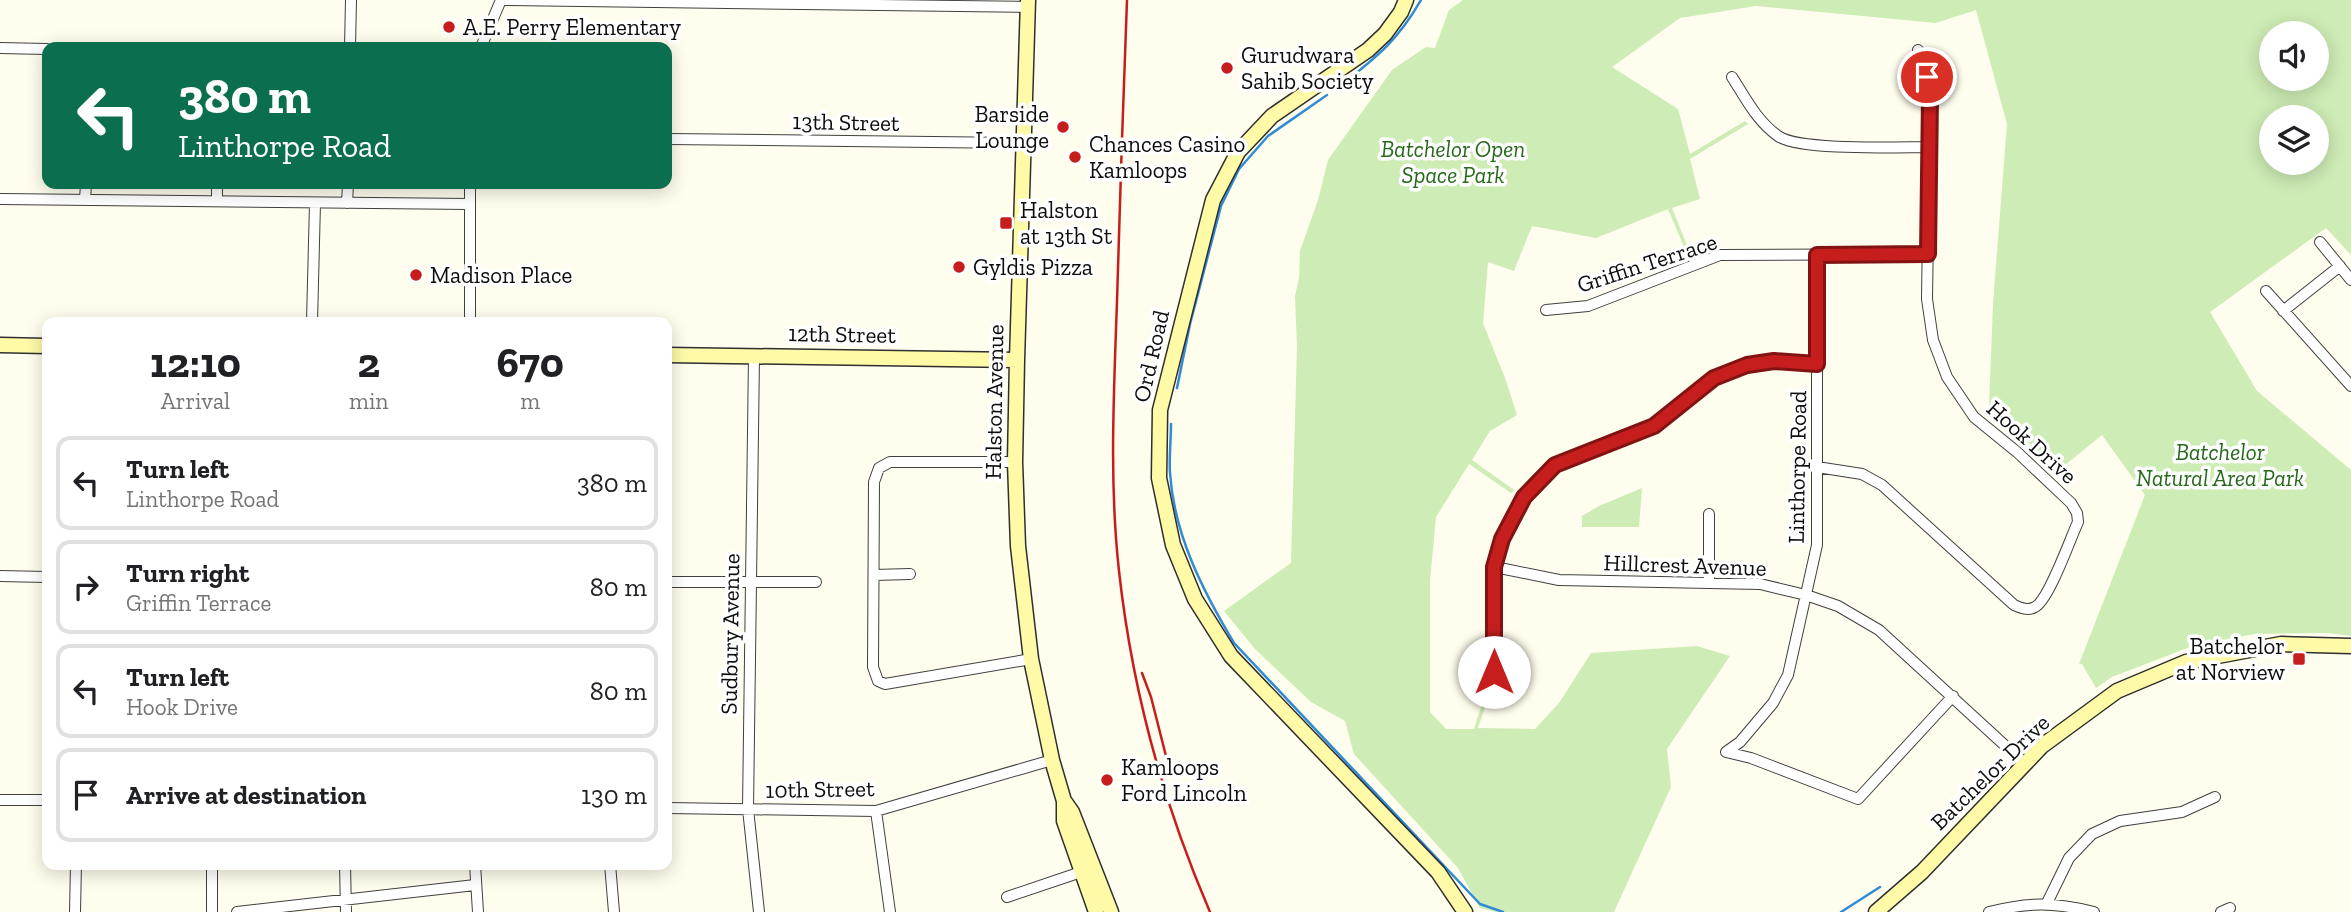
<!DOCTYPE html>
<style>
body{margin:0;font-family:"Zilla Slab",serif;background:#f2f2f2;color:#202124;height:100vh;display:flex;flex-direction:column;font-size:26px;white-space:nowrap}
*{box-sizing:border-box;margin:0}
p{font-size:23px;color:#757577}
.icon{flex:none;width:38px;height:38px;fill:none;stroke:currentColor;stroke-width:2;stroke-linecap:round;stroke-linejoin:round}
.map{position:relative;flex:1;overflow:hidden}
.side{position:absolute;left:42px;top:317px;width:630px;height:553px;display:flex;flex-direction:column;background:#fff;border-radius:14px;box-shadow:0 4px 18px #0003}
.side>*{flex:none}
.hud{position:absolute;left:42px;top:42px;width:630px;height:147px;border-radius:14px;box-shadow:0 4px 18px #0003;background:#0b6e4f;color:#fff;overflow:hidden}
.tools{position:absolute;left:2259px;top:21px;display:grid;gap:14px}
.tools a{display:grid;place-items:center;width:70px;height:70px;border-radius:50%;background:#fff;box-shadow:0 4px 18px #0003;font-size:35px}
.pin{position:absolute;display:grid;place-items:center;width:60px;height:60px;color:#fff;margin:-30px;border:4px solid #fff;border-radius:50%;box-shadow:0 2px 7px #0007}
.me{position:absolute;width:77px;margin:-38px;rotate:0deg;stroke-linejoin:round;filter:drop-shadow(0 0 5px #0008)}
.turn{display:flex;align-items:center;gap:24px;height:147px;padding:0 21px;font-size:32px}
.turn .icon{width:91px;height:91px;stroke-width:2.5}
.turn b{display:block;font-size:49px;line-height:60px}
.eta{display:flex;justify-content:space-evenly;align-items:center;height:119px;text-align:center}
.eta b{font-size:42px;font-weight:800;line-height:49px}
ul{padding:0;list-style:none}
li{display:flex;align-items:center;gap:21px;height:94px;margin:0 14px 10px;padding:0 7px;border:4px solid #e0e0e0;border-radius:14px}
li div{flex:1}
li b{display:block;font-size:26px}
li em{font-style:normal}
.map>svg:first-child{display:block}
.green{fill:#ceecb5;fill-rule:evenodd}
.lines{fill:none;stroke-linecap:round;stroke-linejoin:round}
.stream{stroke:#318bd5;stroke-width:2.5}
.street-casing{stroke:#404040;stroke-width:12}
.secondary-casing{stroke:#2f2f2f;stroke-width:17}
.street{stroke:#fff;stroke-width:10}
.secondary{stroke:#fffaa8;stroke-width:14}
.rail{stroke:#c61e1d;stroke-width:2.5}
.route-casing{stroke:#811413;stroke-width:18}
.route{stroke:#c61e1d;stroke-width:12}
.poi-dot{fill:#c61e1d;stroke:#fff;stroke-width:2.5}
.labels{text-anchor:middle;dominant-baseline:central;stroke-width:7;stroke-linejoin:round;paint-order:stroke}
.poi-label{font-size:23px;fill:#0d0d0d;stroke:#fff;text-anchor:start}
.street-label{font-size:23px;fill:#0d0d0d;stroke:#fff}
.park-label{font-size:23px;font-style:italic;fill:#266919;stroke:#fff}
</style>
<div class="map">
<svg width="2351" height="912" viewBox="0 0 2351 912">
<rect width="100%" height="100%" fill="#fffded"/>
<path class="green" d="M1463,0h888v255l-25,-27 -116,84 47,79 94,79v166l-23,-3 -73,1 -60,11 -83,32 -16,11 -14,-24h-3l66,-169 -43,-60 -43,35 -70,-63 4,-103 14,-180 -31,-114 -40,13 -180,-17 -76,12 -68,49 66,42 12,45 55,-33 3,3 -58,35 10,40 -28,9 18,45 -3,1 -19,-45 -72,29 -64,-12 -18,45 -26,-9 -5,61 22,55 12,37 -27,16 -18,29 42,30 -3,3 -42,-29 -33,53 -6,64v131l16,17h28l15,-47 4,1 -15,45 57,1 24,-26 32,-50 106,-7 33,10 -63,93 4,38 -57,125h-118l-16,-4 -22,-40 -104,-114 -9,-33 -34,-19 -56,-53 -31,-38 67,-48 6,-217 -2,-50 4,-18 1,-27 18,-51 10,-40 64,-90 34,-23 9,1 14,-38zM2317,33v46h-45v-46zM2272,117h45v46h-45z
M1642,488l-3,39h-57v-11l17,-10z"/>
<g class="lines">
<path class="stream" d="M1344,83c35,-28 54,-43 77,-83
M1177,388l13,-64 31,-118 18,-37 29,-33 59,-41
M1171,424c0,16 -2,33 -1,49 4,62 33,118 64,170l246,261 23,8
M1841,912l39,-25"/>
<g class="street-casing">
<path id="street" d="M501,0l527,7
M350,47l1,-47
M481,47l20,-47
M0,48l47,1
M1732,77c14,22 25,44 46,59 21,15 120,11 150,11
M667,139l358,4
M0,199l470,5
M85,200l1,-16
M217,201v-17
M347,203l1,-19
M2320,242l31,38
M1817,255v290l-29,130 -15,28 -33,39 -14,10 25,6 107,41 95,-103
M2266,291l85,95
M1546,310l42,-4 132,-51 208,-1
M2283,311l57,-45
M312,322l3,-119
M470,322v-138
M754,356l-6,453 11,103
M1015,462h-125l-11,6 -5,14 -1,185 5,14 7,3 146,-25
M1817,467l45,7 20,11 132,120c7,3 14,6 21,2 14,-7 35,-68 43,-85l-1,-9 -6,-10 -54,-51 -43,-35 -27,-40 -14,-37 -6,-41 3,-202 -3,-20 -9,-27
M1709,514v68
M1495,567l64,13 201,4 46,11 32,11 41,24 145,133
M874,575l36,-1
M0,576l47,1
M667,582h149
M1494,672l1,-105 7,-28 22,-42 31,-32 99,-39 60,-48 33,-13 27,-4 43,3
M0,800h47
M667,808l209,3 176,-51
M876,811l14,101
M345,864l1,48
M475,864l3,48
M610,864l4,48
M1007,897l80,-27
M2047,903l22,-45 23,-24 28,-13 62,-9 33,-15
M75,912l1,-48
M212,912v-48
M237,912l238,-27
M1989,912c40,-10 65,-10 105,0
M2221,912l9,-4"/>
</g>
<g class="secondary-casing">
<path id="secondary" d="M1028,0l-11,360 -2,102 3,84 13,113 21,101 12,41v20l32,91
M1406,0l-5,12 -16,22 -17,16 -96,66 -34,36 -25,48 -53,210 -1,68 14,67 22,54 36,57 207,216 27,40
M0,345l47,1
M667,355l350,5
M1065,802l7,10 39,100
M1876,912l46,-40 120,-126 75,-55 69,-29 95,-18 70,2"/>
</g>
<use href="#street" class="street"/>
<use href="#secondary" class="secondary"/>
<path class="rail" d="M1127,0c-4,100 -7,201 -10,301 -3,90 -8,180 2,270 13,118 44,232 91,341
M1142,673l9,24 16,63"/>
</g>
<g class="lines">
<g class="route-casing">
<path id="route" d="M1494,672v-105l8,-28 22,-42 31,-32 99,-39 60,-48 33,-13 27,-4 43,3v-109l111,-1 2,-157 -3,-20"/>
</g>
<use href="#route" class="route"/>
</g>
<g class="poi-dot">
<circle cx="449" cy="27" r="7"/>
<circle cx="1227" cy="68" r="7"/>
<circle cx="1063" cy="127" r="7"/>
<circle cx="1075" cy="157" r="7"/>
<rect x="999" y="216" width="14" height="14" rx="3.5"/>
<circle cx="959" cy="267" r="7"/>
<circle cx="416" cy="275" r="7"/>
<rect x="2292" y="652" width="14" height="14" rx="3.5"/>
<circle cx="1107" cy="780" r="7"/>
</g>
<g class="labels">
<g class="poi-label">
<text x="463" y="27">A.E. Perry Elementary</text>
<text x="1241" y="55">Gurudwara<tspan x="1241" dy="26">Sahib Society</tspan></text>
<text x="1049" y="114" text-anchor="end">Barside<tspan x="1049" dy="26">Lounge</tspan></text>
<text x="1089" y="144">Chances Casino<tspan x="1089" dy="26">Kamloops</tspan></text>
<text x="1020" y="210">Halston<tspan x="1020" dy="26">at 13th St</tspan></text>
<text x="973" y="267">Gyldis Pizza</text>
<text x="430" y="275">Madison Place</text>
<text x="2285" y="646" text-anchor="end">Batchelor<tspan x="2285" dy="26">at Norview</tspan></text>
<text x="1121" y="767">Kamloops<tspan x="1121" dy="26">Ford Lincoln</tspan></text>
</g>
<g class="street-label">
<text transform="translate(846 122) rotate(1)">13th Street</text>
<text transform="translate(1647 263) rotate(-18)">Griffin Terrace</text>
<text transform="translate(842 334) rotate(1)">12th Street</text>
<text transform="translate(1151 356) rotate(-77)">Ord Road</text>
<text transform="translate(994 402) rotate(-89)">Halston Avenue</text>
<text transform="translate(2032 442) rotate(42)">Hook Drive</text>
<text transform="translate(1797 467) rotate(-89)">Linthorpe Road</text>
<text transform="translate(1685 565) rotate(2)">Hillcrest Avenue</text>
<text transform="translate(730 634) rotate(-89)">Sudbury Avenue</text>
<text transform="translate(1990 772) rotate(-44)">Batchelor Drive</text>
<text transform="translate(820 789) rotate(-1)">10th Street</text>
</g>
<g class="park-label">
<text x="1453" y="149">Batchelor Open<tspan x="1453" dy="26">Space Park</tspan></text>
<text x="2220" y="452">Batchelor<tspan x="2220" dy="26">Natural Area Park</tspan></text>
</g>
</g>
</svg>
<div class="tools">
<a><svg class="icon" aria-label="sound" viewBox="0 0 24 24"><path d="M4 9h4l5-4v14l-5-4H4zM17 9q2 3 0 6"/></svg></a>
<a><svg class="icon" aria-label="layers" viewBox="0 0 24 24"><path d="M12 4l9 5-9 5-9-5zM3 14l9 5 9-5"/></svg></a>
</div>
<div class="pin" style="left:1927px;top:77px;background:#d93025"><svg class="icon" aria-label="arrive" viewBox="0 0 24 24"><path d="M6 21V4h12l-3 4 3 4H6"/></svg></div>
<svg class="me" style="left:1494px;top:672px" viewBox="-20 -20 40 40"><circle r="19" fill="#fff"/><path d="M0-13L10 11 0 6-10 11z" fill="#c61e1d"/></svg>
<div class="hud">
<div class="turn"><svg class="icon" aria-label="left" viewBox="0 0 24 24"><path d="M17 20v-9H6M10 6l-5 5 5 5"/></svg><div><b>380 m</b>Linthorpe Road</div></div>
</div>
<section class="side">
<div class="eta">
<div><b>12:10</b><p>Arrival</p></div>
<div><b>2</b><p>min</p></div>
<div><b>670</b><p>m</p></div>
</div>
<ul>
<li><svg class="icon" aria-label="left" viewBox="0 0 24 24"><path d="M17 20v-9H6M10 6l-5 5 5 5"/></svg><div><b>Turn left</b><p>Linthorpe Road</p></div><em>380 m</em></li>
<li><svg class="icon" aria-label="right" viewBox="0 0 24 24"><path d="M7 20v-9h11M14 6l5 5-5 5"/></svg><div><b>Turn right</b><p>Griffin Terrace</p></div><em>80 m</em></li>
<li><svg class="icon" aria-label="left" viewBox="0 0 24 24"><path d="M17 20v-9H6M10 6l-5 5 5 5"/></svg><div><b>Turn left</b><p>Hook Drive</p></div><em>80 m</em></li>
<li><svg class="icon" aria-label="arrive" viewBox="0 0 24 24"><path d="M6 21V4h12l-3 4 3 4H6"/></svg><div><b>Arrive at destination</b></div><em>130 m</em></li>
</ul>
</section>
</div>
